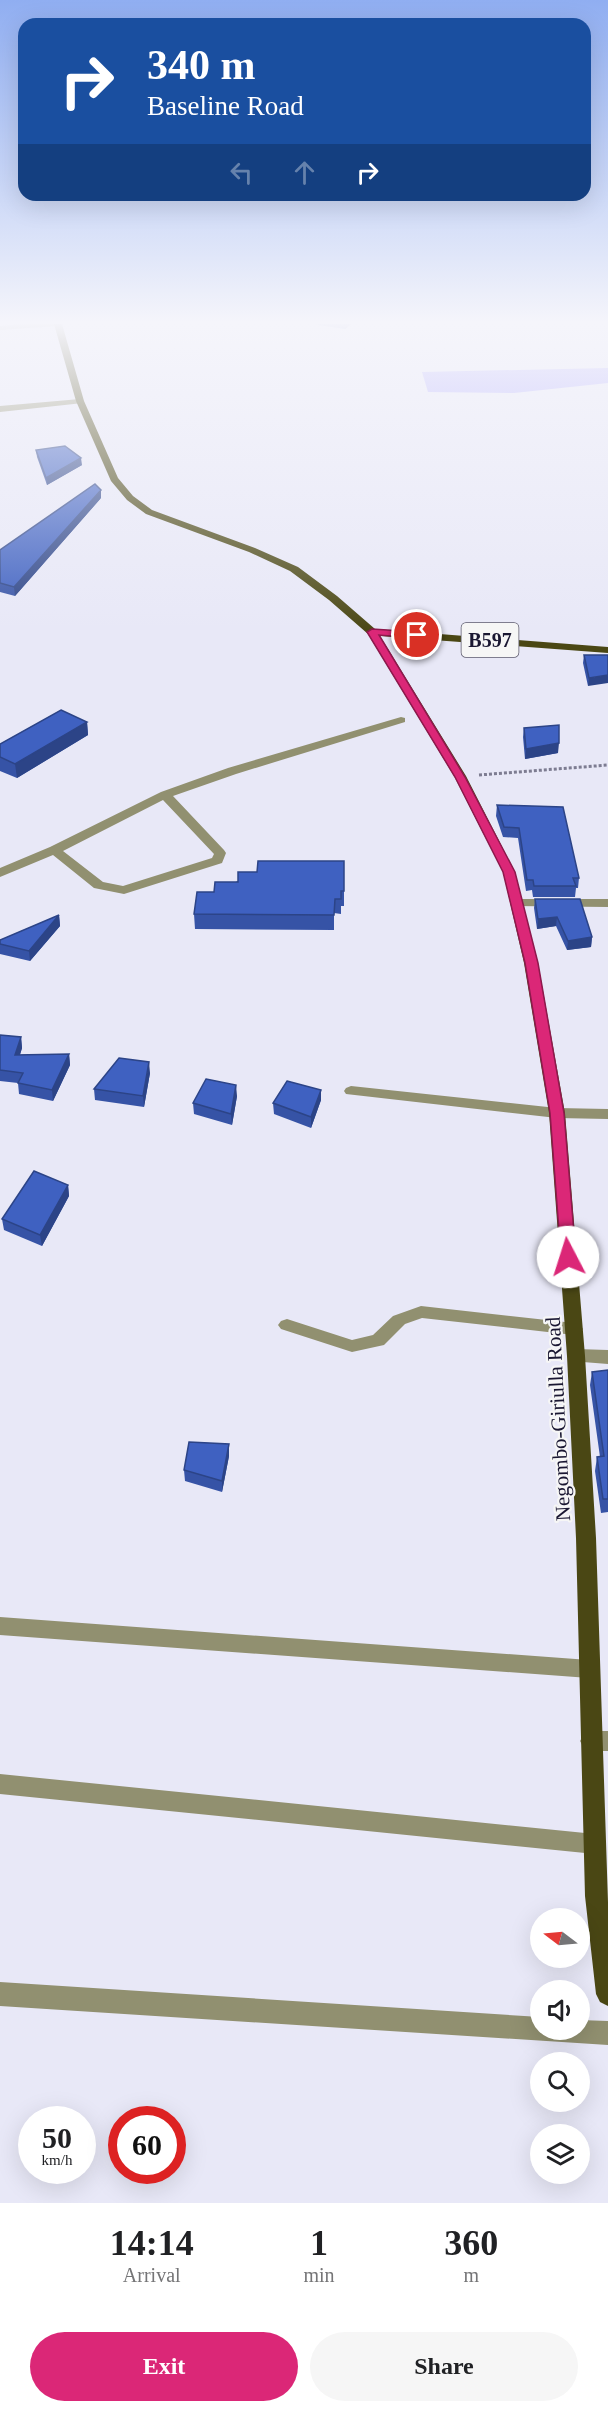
<!DOCTYPE html>
<style>
body{margin:0;font-family:"Times New Roman",serif;background:#f6f6f6;color:#202124;height:100vh;display:flex;flex-direction:column;font-size:22px;white-space:nowrap}
*{box-sizing:border-box;margin:0}
p{font-size:20px;color:#757577}
.icon{flex:none;width:33px;height:33px;fill:none;stroke:currentColor;stroke-width:2;stroke-linecap:round;stroke-linejoin:round}
.map{position:relative;height:2203px;overflow:hidden}
.drawer{display:flex;flex-direction:column;background:#fff;flex:1}
.drawer>*{flex:none}
.hud{position:absolute;left:18px;top:18px;width:573px;height:183px;border-radius:18px;box-shadow:0 6px 24px #0002;background:#1a4fa0;color:#fff;overflow:hidden}
.needle{width:39px;rotate:286deg}
.tools{position:absolute;left:530px;top:1908px;display:grid;gap:12px}
.tools a{display:grid;place-items:center;width:60px;height:60px;border-radius:50%;background:#fff;box-shadow:0 6px 24px #0002;font-size:30px}
.speed{position:absolute;left:18px;top:2106px;display:flex;gap:12px;font-size:30px;font-weight:700;text-align:center}
.speed>*{display:grid;place-content:center;width:78px;height:78px;border-radius:50%;background:#fff;box-shadow:0 6px 24px #0002;line-height:1}
.speed small{font-size:15px;font-weight:400}
.speed .limit{border:9px solid #d22;background:#fff;color:#111}
.pin{position:absolute;display:grid;place-items:center;width:51px;height:51px;color:#fff;margin:-26px;border:3px solid #fff;border-radius:50%;box-shadow:0 2px 6px #0007}
.me{position:absolute;width:66px;margin:-33px;rotate:355deg;stroke-linejoin:round;filter:drop-shadow(0 0 4px #0008)}
.turn{display:flex;align-items:center;gap:21px;height:126px;padding:0 30px;font-size:27px}
.turn .icon{width:78px;height:78px;stroke-width:2.5}
.turn b{display:block;font-size:42px;line-height:51px}
.lanes{display:flex;align-items:center;height:57px;padding:0 30px;background:#0003;justify-content:center;gap:30px;direction:ltr}
.lanes .off{opacity:.35}
.eta{display:flex;justify-content:space-evenly;align-items:center;height:102px;text-align:center}
.eta b{font-size:36px;font-weight:600;line-height:42px}
.cta{display:flex;gap:12px;margin-top:auto;padding:12px 30px}
.cta a{flex:1;height:69px;border-radius:36px;background:#db2777;color:#fff;font-size:24px;font-weight:600;line-height:69px;text-align:center}
.cta a+a{background:#f6f6f6;color:#202124}
.map>svg:first-child{display:block}
.water{fill:#aca6fe}
.lines{fill:none;stroke-linecap:round;stroke-linejoin:round}
.path{stroke:#7d7c91;stroke-width:3;stroke-dasharray:3 2;stroke-linecap:butt}
.minor{fill:#919070;fill-rule:evenodd}
.primary{fill:#4a4714;fill-rule:evenodd}
.wall{fill:#3653a6}
.shaded-wall{fill:#2c4487}
.building{fill:#3f61c1;stroke:#2c4487;stroke-width:1.5}
.route{fill:#db2777;stroke:#8e194d;stroke-width:1.5}
.labels{text-anchor:middle;dominant-baseline:central;stroke-width:4.5;stroke-linejoin:round;paint-order:stroke}
.shield{fill:#f6f6f6;stroke:#5c5a6d;stroke-width:1.5}
.shield-label{font-size:20px;font-weight:bold;fill:#1a1732}
.street-label{font-size:21px;fill:#1a1732;stroke:#f6f6f6}
</style>
<div class="map">
<svg width="608" height="2203" viewBox="0 0 608 2203">
<rect width="100%" height="100%" fill="#e8e8f7"/>
<path class="water" d="M608,368v15l-94,10 -86,-1 -6,-20z"/>
<g class="lines">
<path class="path" d="M479,775l129,-10"/>
<path class="minor" d="M27,324h35l-4,2 -58,4v-4z
M80,399l4,2 -1,2 -83,9v-6z
M401,717l4,1v4l-169,52 -63,22 51,54 2,3 -4,10 -98,31 -30,-6 -41,-33 -53,22v-9l50,-21 111,-55 67,-24zM163,800l51,54 -2,4 -89,28 -20,-4 -40,-31z
M518,899h90v8l-95,-1 -2,-3z
M351,1086l206,22 51,1v10l-51,-1 -211,-24 -2,-3 2,-3z
M421,1306l153,17 6,2 3,4 -3,4 -6,2 -152,-17 -17,6 -21,21 -32,7 -71,-23 -3,-4 3,-4 6,-2 65,21 21,-5 20,-19z
M576,1349l32,1v14l-38,-3 -3,-5 3,-5z
M0,1617l589,43 7,3 3,6 -3,6 -7,3 -589,-43z
M591,1731h17v20h-17l-7,-3 -4,-7 4,-7z
M0,1774l595,60 8,3 3,7 -3,7 -8,3 -595,-60z
M0,1982l540,35v13h39v-10l29,1v24l-608,-39z"/>
<path class="primary" d="M54,324h8l22,77 34,77 15,18 19,14 103,38 43,19 39,29 38,33 233,18v6l-228,-17 86,140 49,96 23,91 27,150 20,243 11,182 12,364v104l-8,-4 -4,-8 -11,-98 -9,-358 -9,-182 -18,-243 -25,-150 -21,-91 -49,-96 -86,-142 -39,-34 -39,-29 -41,-19 -103,-38 -19,-14 -16,-19 -35,-80z"/>
</g>
<path class="wall" d="M318,324h33l-6,5 -27,-4z
M36,450l46,15 -35,20 -10,-28z
M101,498l-86,98 -15,-4v-42z
M584,655h24l-20,31 -5,-23z
M87,722l1,13 -71,43 -17,-7v-27z
M524,728l34,25 -33,6 -2,-22z
M497,805l82,73 -1,10h-2l-1,9h-42l-1,-7 -6,1 -8,-53 -15,-1 -7,-21z
M344,861v45h-3v8l-7,-1v17l-139,-1 -1,-15 20,-22 43,-20z
M535,899l57,38 -1,10 -24,3 -11,-24 -19,3 -3,-21z
M59,915l1,11 -30,35 -30,-7v-14z
M0,1035l21,2 1,11 -2,7 49,-1 1,11 -17,36 -34,-7 -1,-11 -18,-2z
M150,1073l-6,34 -49,-7 -1,-11z
M321,1090v10l-10,28 -37,-14 -1,-11z
M237,1096l-5,29 -38,-11 -1,-11z
M68,1185l1,11 -27,50 -38,-16 -2,-11z
M608,1370v142l-7,1 -6,-42 2,-14h3l-10,-72 2,-13z
M229,1456l-7,36 -37,-11 -1,-11z"/>
<path class="shaded-wall" d="M345,324h6l-6,5z
M81,458l1,7 -35,20 -1,-7z
M101,490v8l-86,98 -1,-9z
M608,675v8l-20,3 1,-8z
M87,722l1,13 -71,43 -2,-14z
M559,743l-1,10 -33,6 1,-10z
M59,915l1,11 -30,35 -1,-10z
M557,917l-1,9 -19,3 1,-10z
M592,937l-1,10 -24,3 1,-9z
M21,1037l1,11 -6,18 -1,-11z
M69,1054l1,11 -17,36 -1,-11z
M149,1062l1,11 -6,34 -1,-11z
M236,1085l1,11 -5,29 -1,-11z
M321,1090v10l-10,28v-11z
M68,1185l1,11 -27,50 -2,-11z
M229,1444v12l-7,36v-11z"/>
<path class="building" d="M65,446l16,12 -35,20 -10,-28z
M95,484l6,6 -87,97 -14,-4v-33z
M584,655h24v20l-19,3z
M61,710l26,12 -72,42 -15,-7v-13z
M559,725v18l-33,6 -2,-21z
M497,805l66,2 16,71h-6l3,8h-42l-1,-6h-6l-8,-52 -15,-1z
M258,861h86v30h-3v8h-6l-1,16 -140,-1 3,-22h17l1,-10h23v-10h19z
M535,899h45l12,38 -24,4 -11,-24 -19,2z
M59,915l-30,36 -29,-7v-4z
M0,1035l21,2 -6,18 54,-1 -17,36 -34,-7 5,-10 -23,-3z
M119,1058l30,4 -6,34 -49,-7z
M206,1079l30,6 -5,29 -38,-11z
M287,1081l34,9 -10,27 -38,-14z
M34,1171l34,14 -28,50 -38,-16z
M608,1370v129h-5l-6,-42 7,-1 -12,-84z
M189,1442l40,2 -7,37 -38,-11z"/>
<linearGradient id="sky" x2="0" y2="1"><stop stop-color="#90aef1"/><stop offset="0.51" stop-color="#f5f5fb"/><stop offset="1" stop-color="#f5f5fb" stop-opacity="0"/></linearGradient>
<rect width="608" height="632" fill="url(#sky)"/>
<path class="route" d="M372,629l45,3 5,3 -5,3 -38,-3 86,142 50,95 23,91 26,150 12,144 -2,4h-11l-2,-4 -11,-144 -25,-150 -22,-91 -48,-95 -88,-145z"/>
<g class="labels">
<rect class="shield" x="461.5" y="623" width="57" height="34" rx="4.5"/>
<g class="shield-label">
<text x="490" y="640">B597</text>
</g>
<g class="street-label">
<text transform="translate(558 1419) rotate(-93)">Negombo-Giriulla Road</text>
</g>
</g>
</svg>
<div class="tools">
<a><svg class="needle" viewBox="-14 -14 28 28"><path d="M0-13l5 13h-10z" fill="#e53935"/><path d="M0 13l5-13h-10z" fill="#757577"/></svg></a>
<a><svg class="icon" aria-label="sound" viewBox="0 0 24 24"><path d="M4 9h4l5-4v14l-5-4H4zM17 9q2 3 0 6"/></svg></a>
<a><svg class="icon" aria-label="search" viewBox="0 0 24 24"><circle cx="10" cy="10" r="6"/><path d="M15 15l6 6"/></svg></a>
<a><svg class="icon" aria-label="layers" viewBox="0 0 24 24"><path d="M12 4l9 5-9 5-9-5zM3 14l9 5 9-5"/></svg></a>
</div>
<div class="speed"><div>50<small>km/h</small></div><div class="limit">60</div></div>
<div class="pin" style="left:417px;top:635px;background:#d93025"><svg class="icon" aria-label="arrive" viewBox="0 0 24 24"><path d="M6 21V4h12l-3 4 3 4H6"/></svg></div>
<svg class="me" style="left:568px;top:1257px" viewBox="-20 -20 40 40"><circle r="19" fill="#fff"/><path d="M0-13L10 11 0 6-10 11z" fill="#db2777"/></svg>
<div class="hud">
<div class="turn"><svg class="icon" aria-label="right" viewBox="0 0 24 24"><path d="M7 20v-9h11M14 6l5 5-5 5"/></svg><div><b>340 m</b>Baseline Road</div></div>
<div class="lanes"><svg class="icon off" aria-label="left" viewBox="0 0 24 24"><path d="M17 20v-9H6M10 6l-5 5 5 5"/></svg><svg class="icon off" aria-label="ahead" viewBox="0 0 24 24"><path d="M12 20V5M6 11l6-6 6 6"/></svg><svg class="icon" aria-label="right" viewBox="0 0 24 24"><path d="M7 20v-9h11M14 6l5 5-5 5"/></svg></div>
</div>
</div>
<section class="drawer">
<div class="eta">
<div><b>14:14</b><p>Arrival</p></div>
<div><b>1</b><p>min</p></div>
<div><b>360</b><p>m</p></div>
</div>
<div class="cta"><a>Exit</a><a>Share</a></div>
</section>
